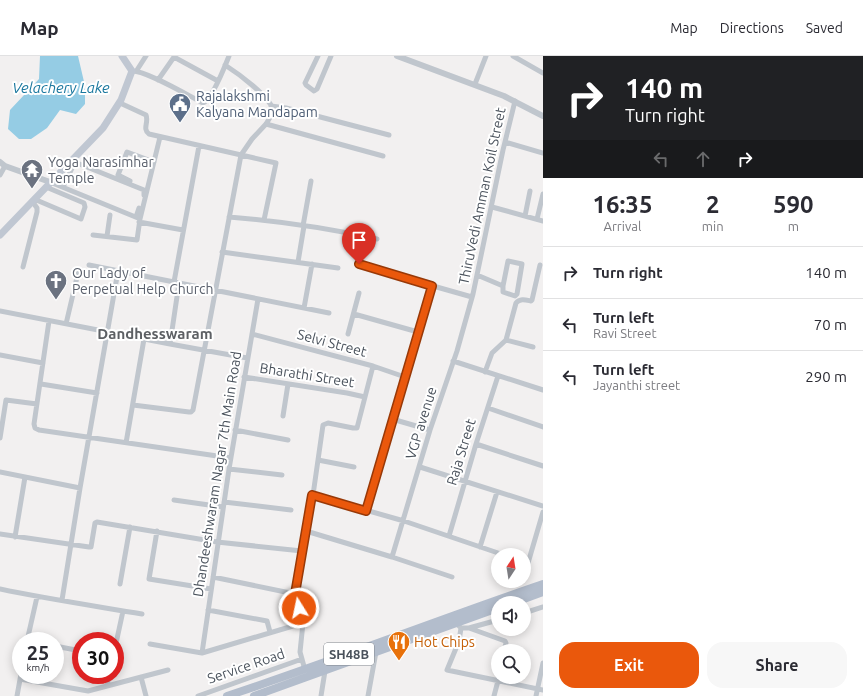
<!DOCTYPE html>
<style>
body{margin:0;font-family:Ubuntu,sans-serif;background:#f7f7f7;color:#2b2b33;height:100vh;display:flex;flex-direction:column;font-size:15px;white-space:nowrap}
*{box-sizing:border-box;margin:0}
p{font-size:13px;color:#7c7c81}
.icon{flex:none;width:22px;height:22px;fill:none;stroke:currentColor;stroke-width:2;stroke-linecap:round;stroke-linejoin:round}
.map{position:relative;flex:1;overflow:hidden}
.side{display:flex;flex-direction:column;background:#fff;width:320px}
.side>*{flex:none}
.guide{background:#202124;color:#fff;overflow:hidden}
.needle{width:26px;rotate:12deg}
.buttons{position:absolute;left:491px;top:492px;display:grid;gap:8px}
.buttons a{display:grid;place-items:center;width:40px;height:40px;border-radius:50%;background:#fff;box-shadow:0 2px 10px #0003;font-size:20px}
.speed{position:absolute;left:12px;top:576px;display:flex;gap:8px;font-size:20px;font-weight:700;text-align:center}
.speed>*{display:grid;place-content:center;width:52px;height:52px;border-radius:50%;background:#fff;box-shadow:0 2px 10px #0003;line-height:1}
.speed small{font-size:10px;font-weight:400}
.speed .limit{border:6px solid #d22;background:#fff;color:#111}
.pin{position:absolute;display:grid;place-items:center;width:34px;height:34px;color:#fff;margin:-41px -17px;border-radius:50% 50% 50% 0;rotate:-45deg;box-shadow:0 0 4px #0007}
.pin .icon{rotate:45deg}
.me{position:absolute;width:44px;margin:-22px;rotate:350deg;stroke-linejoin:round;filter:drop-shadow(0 0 3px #0008)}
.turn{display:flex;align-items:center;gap:14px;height:84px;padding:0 16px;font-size:18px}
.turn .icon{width:52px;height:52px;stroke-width:2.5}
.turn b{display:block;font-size:28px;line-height:34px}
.lanes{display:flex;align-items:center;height:38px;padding:0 16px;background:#0003;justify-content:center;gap:20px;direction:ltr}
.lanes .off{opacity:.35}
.eta{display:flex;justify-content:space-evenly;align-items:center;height:68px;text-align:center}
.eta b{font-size:24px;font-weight:700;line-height:28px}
.cta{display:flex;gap:8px;margin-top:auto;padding:8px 16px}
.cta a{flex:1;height:46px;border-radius:16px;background:#ea580c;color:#fff;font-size:16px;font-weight:700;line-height:46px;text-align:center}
.cta a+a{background:#f7f7f7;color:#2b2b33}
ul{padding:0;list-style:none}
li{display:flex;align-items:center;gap:12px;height:52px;padding:0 16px;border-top:1px solid #e1e1e2}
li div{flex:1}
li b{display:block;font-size:15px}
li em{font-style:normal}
header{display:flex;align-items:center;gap:24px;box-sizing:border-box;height:56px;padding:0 20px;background:#fff;border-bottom:1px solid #e1e1e2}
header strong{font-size:19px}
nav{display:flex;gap:22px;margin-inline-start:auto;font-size:14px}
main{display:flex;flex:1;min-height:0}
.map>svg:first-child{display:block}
.water{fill:#95cce4}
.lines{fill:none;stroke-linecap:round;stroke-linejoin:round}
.minor{stroke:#c0c6cd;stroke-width:5}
.tertiary{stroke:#c0c6cd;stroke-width:6}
.secondary{stroke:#c0c7d2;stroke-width:7}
.primary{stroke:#b3bdcc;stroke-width:8}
.route-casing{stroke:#983908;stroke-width:10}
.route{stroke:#ea580c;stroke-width:7}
.labels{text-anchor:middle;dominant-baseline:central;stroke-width:4;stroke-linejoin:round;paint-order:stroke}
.shield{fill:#fff;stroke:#80868d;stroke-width:1}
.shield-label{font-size:13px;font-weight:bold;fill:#4a525c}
.service-label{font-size:14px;fill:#4e5e75;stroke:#fff;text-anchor:start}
.worship-label{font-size:14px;fill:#5b616d;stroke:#fff;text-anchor:start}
.street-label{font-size:14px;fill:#4a525c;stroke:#fff}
.food-label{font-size:14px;fill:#c56008;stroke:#fff;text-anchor:start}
.water-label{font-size:15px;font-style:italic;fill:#1a779e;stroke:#fff}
.neighbourhood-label{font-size:15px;font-weight:bold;fill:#5d6064;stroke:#fff}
</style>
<header>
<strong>Map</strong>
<nav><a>Map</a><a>Directions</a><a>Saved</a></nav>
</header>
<main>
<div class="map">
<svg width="543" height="640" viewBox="0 0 543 640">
<rect width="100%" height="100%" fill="#f2f0f0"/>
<path class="water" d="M40,0h38l7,30v18l-9,10 -16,-4 -13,18 -16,11h-12l-11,-10 2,-19 29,-31z"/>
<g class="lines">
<path class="minor" d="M318,0l-13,27 1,2 8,6 3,-2 14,-33
M513,0l30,17
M137,14l9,-14
M132,15c13,-1 57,25 71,32 9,-3 22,-37 26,-47
M158,24l16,-23 44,24
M475,28l11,-28
M120,47l26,12c3,7 -4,14 3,19l127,29 -12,57
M271,50l15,2 103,27
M266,68l117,32
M505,86l38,11
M0,119l5,-9
M130,125l-12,-6 9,-23 27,10
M50,126l88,36
M63,131l11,-23 3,-1 67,27v5
M34,143l47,20 4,-12 -1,-4 -38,-16
M492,151l51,14
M525,160l5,-25
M136,161l3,-9
M229,161c49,4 99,11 148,22
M537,163l6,-25
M139,166l44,8
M303,170l8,-45
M93,179l44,5 3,-21 20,-82
M107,180l3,-21
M222,196l116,16
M298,206l6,-36
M89,209l240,48
M359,209l113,32
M23,211l14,-55v-4l-5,-7
M477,219l26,11v6l12,4 2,-2 5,-30 -14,-3 -5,25
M174,226l25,-136
M304,252l8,-44
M0,255l170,33 77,14
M354,258l64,18
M49,265l-15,103 1,4 4,2 192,28
M66,268l12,-51
M252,278l121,32 32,11
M348,278l11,-41
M506,284l27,7
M170,288l9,-61
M0,299l43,8
M453,305l90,29
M485,316l7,-19 14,-13 10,-37c4,-5 10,-3 15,-2l1,-1 8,-35
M244,321l103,16 18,4
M41,328l56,9
M133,349l56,7h2l2,-2 48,-255 11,-16 14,-15 8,-13c-5,-15 -35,-37 -49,-46
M488,352l55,19
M283,360l5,-32
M392,363l38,11
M235,374l53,10
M0,382l6,-38 31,4
M126,387l18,-104
M476,388l67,22
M318,404l36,7
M420,411l123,39
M229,413l53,6
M0,416l80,16
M313,439l91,26 100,34
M174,444l49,7
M224,446l67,8
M366,455l66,-225
M157,475l-8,48 62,10
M306,475l86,26 60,20
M0,478l89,13h2l4,-24 2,-1 120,20 85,9
M449,480l27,-92 22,-68
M15,481l10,-60
M480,491l17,-55
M392,501l38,-127 27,-79 16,-57 30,-144 12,-49
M524,506l4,1 15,-51
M213,521l82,17
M120,528l10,-57
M0,533c47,10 95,17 142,25
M62,544l18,-112 38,-217
M208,554l59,11 3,11
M524,557l19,-6
M459,570l2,2h8l29,-8
M461,572l-2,13 -12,29 96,20
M469,572l36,13 1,2 -2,8
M27,585l10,-44
M150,588l52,9 101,-30
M55,590l26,5
M115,592l8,-37
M202,597l27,-184 29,-170
M305,614l-5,-18 3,-29 -8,-29 18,-99 10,-70 5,-2 25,5h4l16,-62
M141,621l5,19
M20,623l68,12 80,-21
M107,630l2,-11
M17,640l4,-22
M198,640l104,-37
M321,640l4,-25
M368,640l8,-44
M494,640l5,-19
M536,640l7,-33"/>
<path class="tertiary" d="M397,0l107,40 39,20
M0,106l5,4 45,16"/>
<path class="secondary" d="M0,179l103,-107 18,-28 11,-29 -10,-15"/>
<path class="primary" d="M513,547l30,-11
M227,640c106,-35 210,-76 316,-112
M254,640l244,-88"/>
</g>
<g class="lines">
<g class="route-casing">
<path id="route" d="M299,552l-4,-14 17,-99 54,16 66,-225 -73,-22"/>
</g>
<use href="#route" class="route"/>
</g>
<defs>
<g id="civic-pin" transform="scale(1.15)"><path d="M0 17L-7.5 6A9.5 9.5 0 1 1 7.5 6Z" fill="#5c6f8a" stroke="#fff"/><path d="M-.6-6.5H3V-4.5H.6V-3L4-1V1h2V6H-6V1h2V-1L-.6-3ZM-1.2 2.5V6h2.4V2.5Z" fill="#fff"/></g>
<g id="temple-pin" transform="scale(1.15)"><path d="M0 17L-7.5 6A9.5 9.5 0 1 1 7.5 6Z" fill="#6b7280" stroke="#fff"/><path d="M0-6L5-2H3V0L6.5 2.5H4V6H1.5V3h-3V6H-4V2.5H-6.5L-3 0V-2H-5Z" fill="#fff"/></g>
<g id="church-pin" transform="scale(1.15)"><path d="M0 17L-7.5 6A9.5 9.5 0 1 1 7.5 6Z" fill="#6b7280" stroke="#fff"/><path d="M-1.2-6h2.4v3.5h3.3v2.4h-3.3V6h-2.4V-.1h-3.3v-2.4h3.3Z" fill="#fff"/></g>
<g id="restaurant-pin" transform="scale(1.15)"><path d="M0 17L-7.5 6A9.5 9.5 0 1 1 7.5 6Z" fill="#e8710a" stroke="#fff"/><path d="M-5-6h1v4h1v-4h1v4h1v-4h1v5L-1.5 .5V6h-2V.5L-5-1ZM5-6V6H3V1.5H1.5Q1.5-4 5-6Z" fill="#fff"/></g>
</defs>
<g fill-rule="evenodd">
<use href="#civic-pin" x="180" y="48"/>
<use href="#temple-pin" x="32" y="114"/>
<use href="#church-pin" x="56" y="225"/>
<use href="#restaurant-pin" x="399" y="586"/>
</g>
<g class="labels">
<rect class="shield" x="324" y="587" width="50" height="22" rx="3"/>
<g class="shield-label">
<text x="349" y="598">SH48B</text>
</g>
<g class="service-label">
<text x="196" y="40">Rajalakshmi<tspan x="196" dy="16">Kalyana Mandapam</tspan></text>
</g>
<g class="worship-label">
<text x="48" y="106">Yoga Narasimhar<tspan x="48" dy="16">Temple</tspan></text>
<text x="72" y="217">Our Lady of<tspan x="72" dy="16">Perpetual Help Church</tspan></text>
</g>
<g class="street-label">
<text transform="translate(482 140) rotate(-78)">ThiruVedi Amman Koil Street</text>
<text transform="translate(332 287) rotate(15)">Selvi Street</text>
<text transform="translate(307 319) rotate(9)">Bharathi Street</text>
<text transform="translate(421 367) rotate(-73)">VGP avenue</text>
<text transform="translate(461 396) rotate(-73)">Raja Street</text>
<text transform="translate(217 418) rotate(-81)">Dhandeeshwaram Nagar 7th Main Road</text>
<text transform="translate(246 610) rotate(-19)">Service Road</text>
</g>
<g class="food-label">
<text x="414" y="586">Hot Chips</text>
</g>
<g class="water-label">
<text x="61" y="31">Velachery Lake</text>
</g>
<g class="neighbourhood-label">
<text x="155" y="277">Dandhesswaram</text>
</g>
</g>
</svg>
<div class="buttons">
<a><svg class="needle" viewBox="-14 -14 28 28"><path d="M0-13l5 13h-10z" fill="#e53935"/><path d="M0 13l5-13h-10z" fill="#7c7c81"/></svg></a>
<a><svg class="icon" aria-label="sound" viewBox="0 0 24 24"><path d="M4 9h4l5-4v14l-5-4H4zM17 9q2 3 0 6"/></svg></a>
<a><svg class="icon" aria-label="search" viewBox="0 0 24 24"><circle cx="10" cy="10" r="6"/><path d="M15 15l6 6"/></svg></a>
</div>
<div class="speed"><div>25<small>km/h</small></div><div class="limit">30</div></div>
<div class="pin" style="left:359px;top:208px;background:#d93025"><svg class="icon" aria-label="arrive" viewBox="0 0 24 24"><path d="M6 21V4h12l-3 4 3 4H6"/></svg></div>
<svg class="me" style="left:299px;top:552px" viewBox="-20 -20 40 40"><circle r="17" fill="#ea580c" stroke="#fff" stroke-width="3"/><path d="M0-11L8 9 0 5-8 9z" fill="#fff"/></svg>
</div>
<section class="side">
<div class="guide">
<div class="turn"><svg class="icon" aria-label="right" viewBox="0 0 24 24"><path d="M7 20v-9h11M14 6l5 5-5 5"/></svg><div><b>140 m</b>Turn right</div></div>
<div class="lanes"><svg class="icon off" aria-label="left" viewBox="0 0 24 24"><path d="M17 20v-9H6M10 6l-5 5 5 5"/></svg><svg class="icon off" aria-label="ahead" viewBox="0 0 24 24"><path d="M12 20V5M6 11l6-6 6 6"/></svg><svg class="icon" aria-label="right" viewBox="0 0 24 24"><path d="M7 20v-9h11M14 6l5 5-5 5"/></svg></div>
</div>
<div class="eta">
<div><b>16:35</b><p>Arrival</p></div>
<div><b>2</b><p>min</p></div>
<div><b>590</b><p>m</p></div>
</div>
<ul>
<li><svg class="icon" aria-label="right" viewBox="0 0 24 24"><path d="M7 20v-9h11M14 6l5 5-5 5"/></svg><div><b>Turn right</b></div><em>140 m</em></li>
<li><svg class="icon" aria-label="left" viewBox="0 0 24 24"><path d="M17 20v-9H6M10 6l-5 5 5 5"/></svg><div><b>Turn left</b><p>Ravi Street</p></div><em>70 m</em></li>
<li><svg class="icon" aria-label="left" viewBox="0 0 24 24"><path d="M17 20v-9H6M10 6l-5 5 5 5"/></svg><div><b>Turn left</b><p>Jayanthi street</p></div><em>290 m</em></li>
</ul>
<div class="cta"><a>Exit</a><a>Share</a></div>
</section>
</main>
